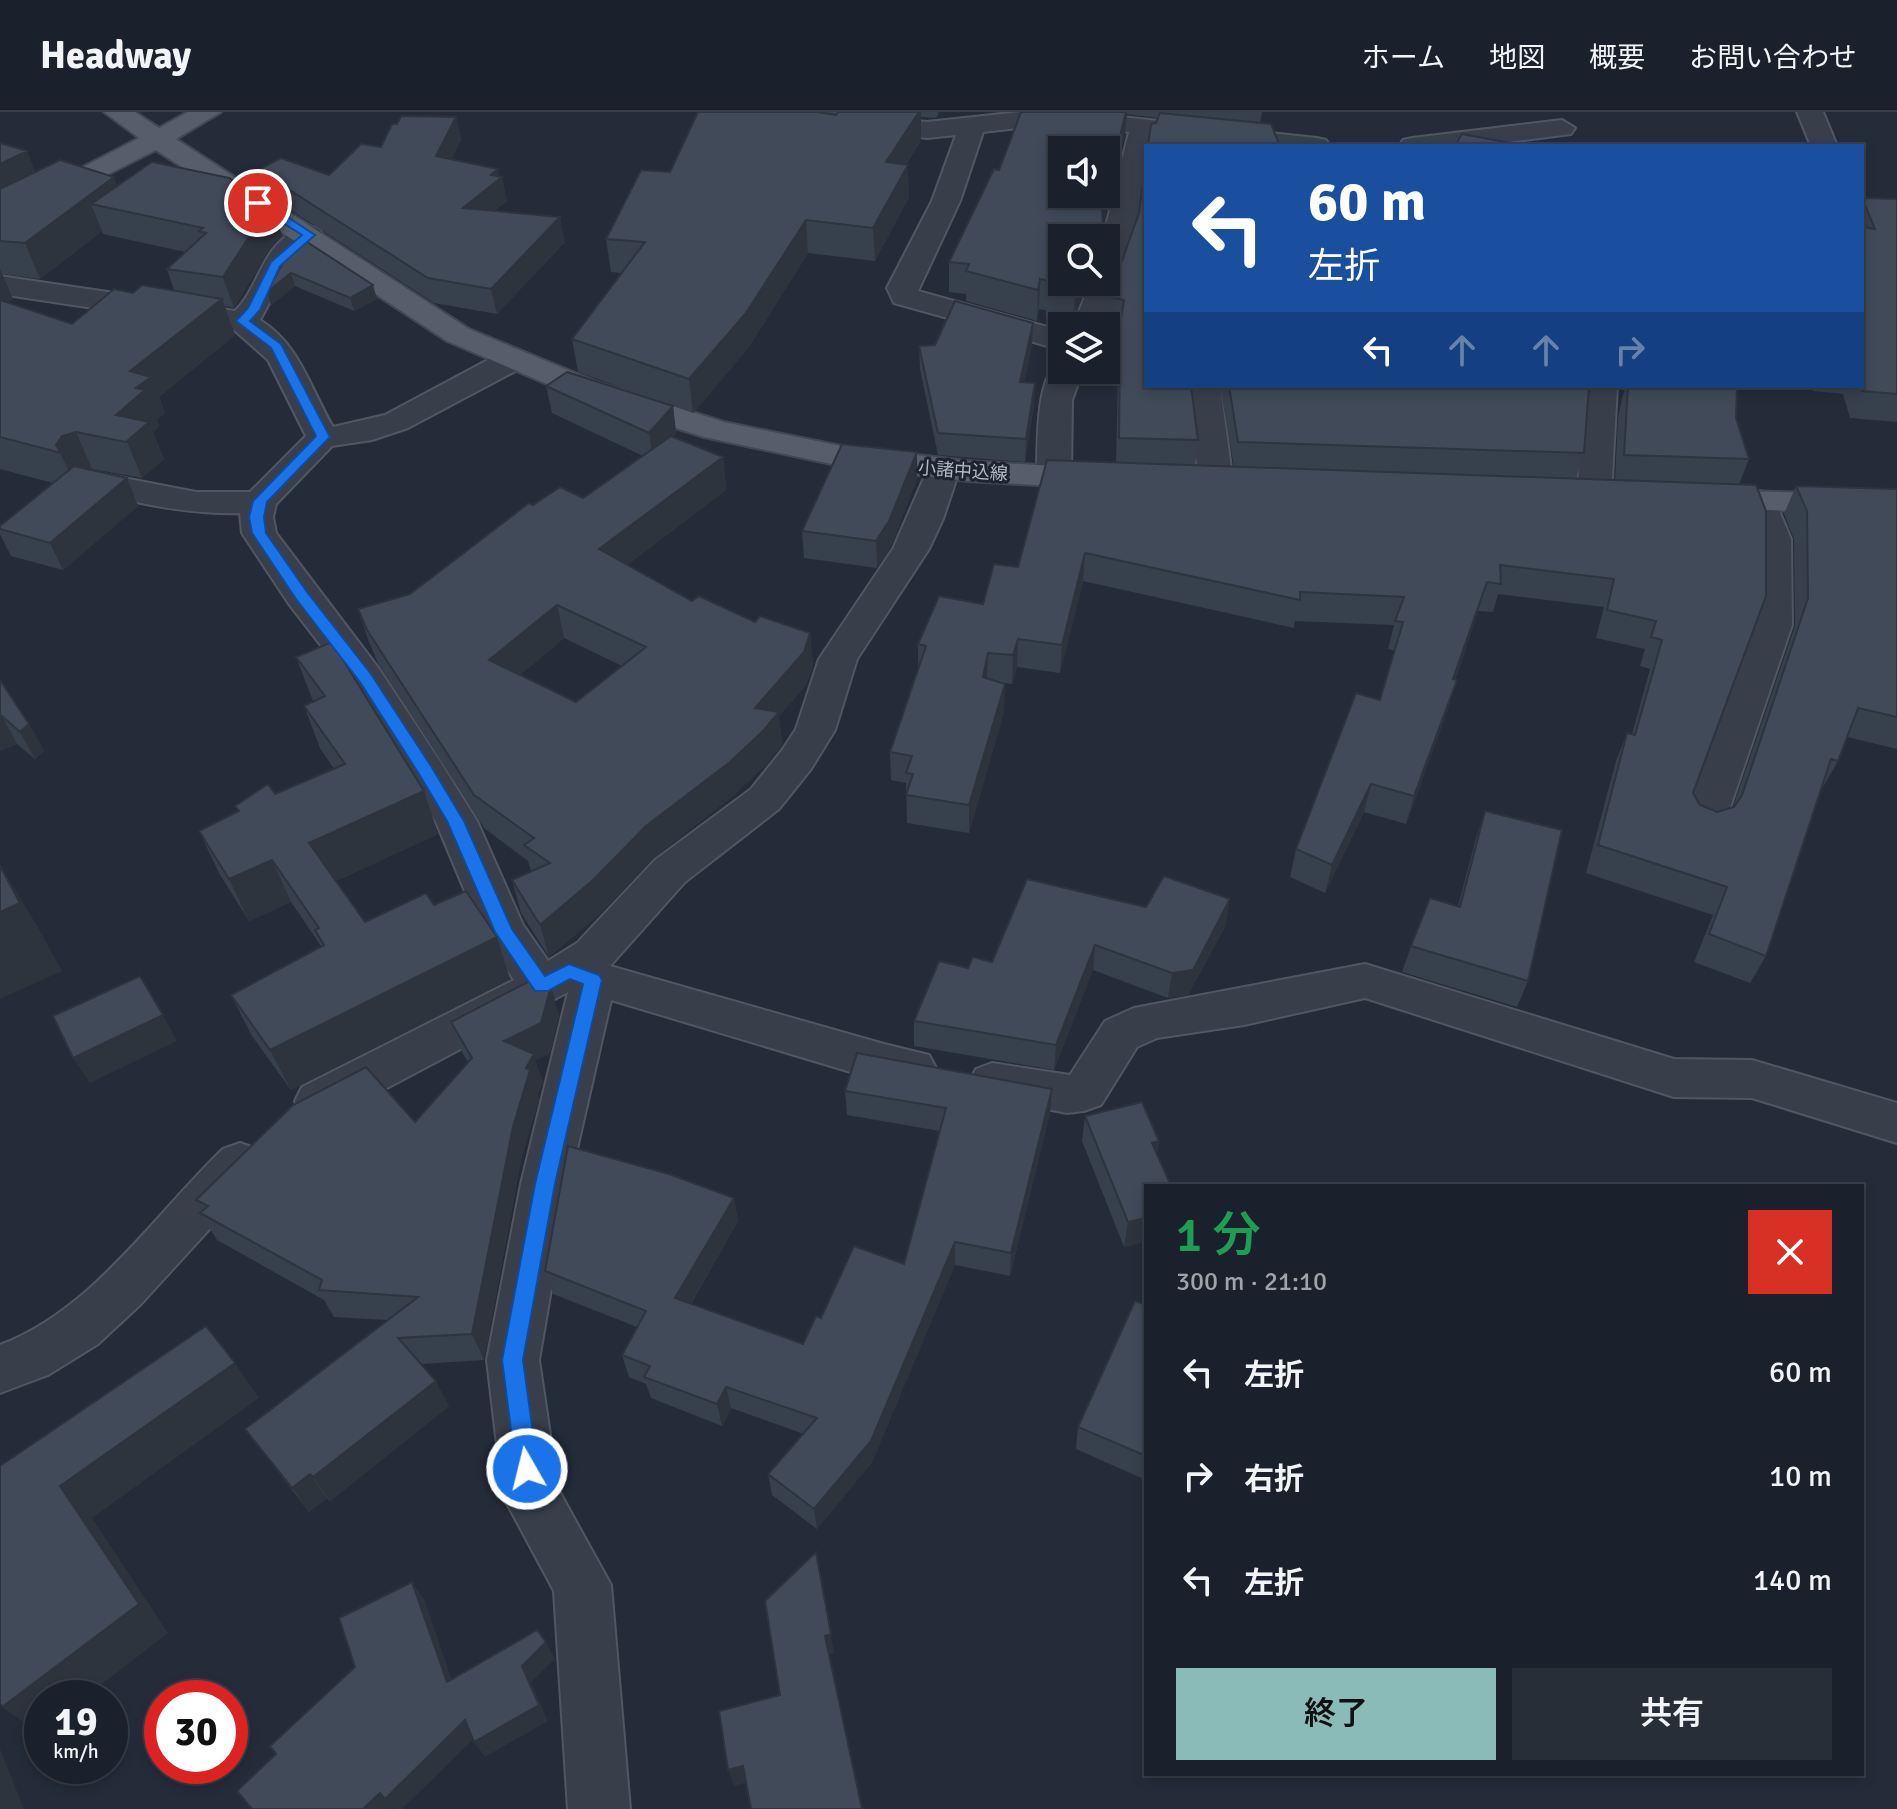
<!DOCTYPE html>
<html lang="ja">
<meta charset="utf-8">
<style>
body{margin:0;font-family:Signika,"Noto Sans JP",sans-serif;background:#282e38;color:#f1f3f6;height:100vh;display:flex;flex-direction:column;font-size:30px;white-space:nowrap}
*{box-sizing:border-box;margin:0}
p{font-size:26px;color:#a0a3a9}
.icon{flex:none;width:44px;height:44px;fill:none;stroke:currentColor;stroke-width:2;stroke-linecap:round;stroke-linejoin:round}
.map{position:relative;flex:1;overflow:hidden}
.side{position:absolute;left:1144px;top:1072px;width:720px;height:592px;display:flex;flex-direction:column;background:#1b212c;border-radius:0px;box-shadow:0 4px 12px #0003,0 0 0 2px #393e48}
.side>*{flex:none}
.hud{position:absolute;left:1144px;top:32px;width:720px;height:244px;border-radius:0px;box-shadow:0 4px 12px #0003,0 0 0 2px #393e48;background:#1a4fa0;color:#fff;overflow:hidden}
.controls{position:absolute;left:1048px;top:24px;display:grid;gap:16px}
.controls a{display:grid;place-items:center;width:72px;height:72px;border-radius:0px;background:#1b212c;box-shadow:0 4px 12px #0003,0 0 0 2px #393e48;font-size:40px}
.speed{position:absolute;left:24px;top:1568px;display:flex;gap:16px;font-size:40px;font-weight:700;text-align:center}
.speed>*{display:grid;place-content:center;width:104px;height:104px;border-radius:50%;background:#1b212c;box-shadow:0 4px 12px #0003,0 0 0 2px #393e48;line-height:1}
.speed small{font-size:20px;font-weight:400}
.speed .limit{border:12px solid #d22;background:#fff;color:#111}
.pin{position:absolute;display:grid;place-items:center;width:68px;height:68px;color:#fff;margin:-34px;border:4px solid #fff;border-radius:50%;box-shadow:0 2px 8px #0007}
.me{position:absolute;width:88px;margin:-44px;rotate:352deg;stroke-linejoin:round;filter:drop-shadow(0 0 6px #0008)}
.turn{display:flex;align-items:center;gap:28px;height:168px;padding:0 32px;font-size:36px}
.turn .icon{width:104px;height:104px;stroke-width:2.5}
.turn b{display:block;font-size:56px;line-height:68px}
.lanes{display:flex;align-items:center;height:76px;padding:0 32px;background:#0003;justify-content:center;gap:40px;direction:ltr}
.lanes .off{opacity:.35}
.round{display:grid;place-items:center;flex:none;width:84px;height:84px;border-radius:0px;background:#282e38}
.overview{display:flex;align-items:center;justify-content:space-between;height:136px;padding:0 32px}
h1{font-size:48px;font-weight:600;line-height:60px;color:#1e9e55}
.cta{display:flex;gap:16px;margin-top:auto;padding:16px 32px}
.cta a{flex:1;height:92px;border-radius:0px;background:#8bbbb9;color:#111;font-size:32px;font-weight:600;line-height:92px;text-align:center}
.cta a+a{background:#282e38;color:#f1f3f6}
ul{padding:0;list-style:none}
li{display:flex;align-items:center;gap:24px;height:104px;padding:0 32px}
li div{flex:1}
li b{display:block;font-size:30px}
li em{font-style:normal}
header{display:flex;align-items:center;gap:48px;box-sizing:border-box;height:112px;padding:0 40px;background:#1b212c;border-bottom:2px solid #393e48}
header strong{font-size:38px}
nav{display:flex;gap:44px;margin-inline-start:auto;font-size:28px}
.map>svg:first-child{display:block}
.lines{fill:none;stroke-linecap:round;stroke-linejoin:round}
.minor-casing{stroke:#505763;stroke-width:4}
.major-casing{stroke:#414854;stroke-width:4}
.minor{fill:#383f4b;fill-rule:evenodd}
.major{fill:#565e6b;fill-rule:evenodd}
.wall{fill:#37404d;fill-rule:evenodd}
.shaded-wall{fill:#2d343e}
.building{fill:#404a59;stroke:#2d343e;stroke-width:2;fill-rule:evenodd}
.route{fill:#1a73e8;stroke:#114b97;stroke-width:2}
.labels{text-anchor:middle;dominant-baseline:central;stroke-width:6;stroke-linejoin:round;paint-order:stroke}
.far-street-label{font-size:18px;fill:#b3bac6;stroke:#1d2430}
</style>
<header>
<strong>Headway</strong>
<nav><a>ホーム</a><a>地図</a><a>概要</a><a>お問い合わせ</a></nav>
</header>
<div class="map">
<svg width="1897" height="1697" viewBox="0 0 1897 1697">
<rect width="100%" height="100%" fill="#242c3a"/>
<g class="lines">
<g class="minor-casing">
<path id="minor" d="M744,0h86l97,10 93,-10h56l241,26 9,2 4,6h-81l-94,-11 -3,11h-6c0,56 -19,130 -43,180h-30l18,-44h15v-44h-3l26,-106 -84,-7 -62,7 -23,69 -42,90 144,40v19l-168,-47 -7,-15 45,-87 24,-66 -29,3 -170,-18z
M1797,0h26l14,34h-26z
M1562,8l13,8 -4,6 -93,12h-79l4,-6 9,-2z
M309,114l10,3 4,6 -35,33 -28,52c40,25 50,68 73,107l52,-12 114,-61h22l5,7 -5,7 -113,60 -36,12 -40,6 -56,58 -3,13 3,16 103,136 60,91 38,61 46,104 25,36 29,-18 78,-83 96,-71 32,-40 13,-20 23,-70 74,-110 37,-85 12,-3 12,3 5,7 -16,48 -14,30 -72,110 -22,71 -24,39 -32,40 -94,73 -75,84 274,78 45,11 7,13 -7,13 -16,6 -29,-5 -273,-82 -42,184 -30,176 19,129 53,96 19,224h-62l-14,-218 -51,-95 -16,-136 34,-176 47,-192 -232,123 -17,5 -17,-5 -7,-14 7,-14 212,-107 -32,-48 -46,-110 -83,-135 -64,-83 -47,-71 -2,-20c-54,2 -107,-11 -159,-24l-5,-7 5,-7 12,-3 103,20h54l56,-56 -38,-76 -35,-31 -233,-35v-18l235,35c27,-26 26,-73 74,-85z
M1062,250v8h21l-11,30 -1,77 -5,7 -12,3 -12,-3 -5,-7c1,-24 -3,-107 25,-115z
M1188,274h32l13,97 -5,7 -12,3 -12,-3 -5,-7z
M1585,274h32l-6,111 -5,7 -12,3 -12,-3 -5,-7z
M1760,379l12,3 19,45 1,86 -67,197 -6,10 -15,5 -15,-5 -6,-10 73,-197 1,-86 -14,-38 5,-7z
M1365,852l309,95 78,1 145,43v40l-145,-45 -78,-1 -309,-99 -121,27 -87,13 -20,9 -36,58 -17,6 -17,2 -91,-18 -7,-13 7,-13 16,-6 78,12 35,-54 29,-13z
M240,1031l17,6 7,14 -7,14 -116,127 -43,40 -50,31 -48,18v-48c93,-35 154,-130 223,-196z"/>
</g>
<g class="major-casing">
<path id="major" d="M104,0h31l24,16 29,-16h33l-45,27 293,190 128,53 127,40 117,24 127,15 135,8 12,3 5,7 -5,7 -12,3 -135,-8 -127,-15 -137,-29 -129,-41 -128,-55 -291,-191 -156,79v-19l139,-72z
M1703,378l194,5v20l-206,-8 -5,-7 5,-7z"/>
</g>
<use href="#minor" class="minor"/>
<use href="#major" class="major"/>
</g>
<path class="wall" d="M838,0h101l-3,6 -15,-1v23l-15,25 3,32 -34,64 -67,-8 -59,94 -56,66 -115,-41 -6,-33 49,-66 -10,-1 -5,-33 64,-67 166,-57z
M1021,0h241l-2,11 -112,23 10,-28 -31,-4 -2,21 -22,89 -41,58h26l-14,34 -35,-7 -2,12 -71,-20v-7l-17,-2v-30l50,-92z
M456,5l5,23 -10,19 51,18 5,24 -13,10 71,31 -68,72 -63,-11 -168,-109 -8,-24 71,5 52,-28z
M0,31l36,29 82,13 155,21 9,30 -13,14 -35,58 -9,-2 10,29 -76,62 6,16 -8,7 2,6 -6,6 11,27 -22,19 -50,-9 -2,1 48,36 -75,64 -52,-14 -11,-22v-8l53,-43 -53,-14zM102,119l1,3 82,18 -18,17 7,21 -41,3 -61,31 -64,-21 5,-4 -11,-25 38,5z
M1862,86l35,1v223l-47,-4 -7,-24 -30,-3 -2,-5h51z
M1139,101l59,227 -3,25 39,2 -14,-81h369l-5,67 -8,25 39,2 3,-62 4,-20 4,-12h111l-1,32 13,41 -10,25 -46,309 7,12 17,7 16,-5 62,-181 -1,-87 -10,-25 12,-28 101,3v260l-50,-12 -9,24 -16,28h-1l-55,167 -16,27 -56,-21 19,-47 -127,-42 30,-112 11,-28 5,1 18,-65 -10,-3 5,-17 -49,-11 8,-31 -106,-13 -5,18 -15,-1 -23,69 -7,29 -42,115 -42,-12 -39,81 -35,-16 6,-28 84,-149 15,-49 -7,-2 6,-24 -99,-4 -1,7 -211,-47 -23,92 -43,-6 -5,17 -9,-1 1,29 -35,121 -62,-10 -1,-40 -15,-3 -1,-28 28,-82v-26l65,-40 133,-141 2,-91h-4l6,-46 -13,-3 2,-26z
M286,145l91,42 -23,12 -59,-25 -24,19 -4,-13z
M1032,233l-8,37 11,1 -1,22 -9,57 -87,-7 -18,-86 -1,-23z
M546,274l127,20 3,27 -3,4 50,20 3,33 -99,75 65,36 63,21 55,11 3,33 -7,19 -27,31 3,29 -15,19 -33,31 -82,64 -51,54 -52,44 -28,-44 -9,-33 19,-9 -3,-10 -44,-33 -106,-165 -9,-21 -11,-33 52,-15 123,-89 50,-7 60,-42 -91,-43zM564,526l58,28 -46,36 -56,-27z
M917,367l-27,70 -13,19 -73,-10 -2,-27z
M296,545l142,177 -102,47 29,41 69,-17 76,74 -219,111 -39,-54 -21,-41 90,-49 -30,-44 -42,19 -30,-48 -20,-42 39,-20 -3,-5 40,-12 59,-25 -14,-21 -16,-42 9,-5z
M0,568l29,44 15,27 -9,8 -18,-15 -17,7z
M1485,699l43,170 -11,26 -115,-35 9,-26 47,-40 18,-68z
M1146,795l80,18 -38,70 -20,3 -75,-28 -39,100 -140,-24v-25l54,-53 24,-6z
M559,904l-9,37 -15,7 8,23 -6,11 2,5 -17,56 -38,205 -63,4 28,42 -119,95 -3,-3 -18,14 -64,-83 142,-109 -53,-3 -10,-17 -107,-60 -17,-27 3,-3 -7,-10 219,-78 53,-60 -6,-10 -11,-30z
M1052,977l-2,24 -40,163 -55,-11 -83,197 -55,67 -45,-34 -4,-21 36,-40 -73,-26 -9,18 -71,-28 -5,-14 -17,-7 -7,-22 15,-28 -84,-33 -8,-23 189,-73 4,23 -47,83 112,40 18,-26 83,-54 36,-133 -93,-16 -2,-24z
M1085,1004l74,25 -2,12 -11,33v55l-22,6 -42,-106z
M1146,1193v175l-70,-31 2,-22z"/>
<path class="shaded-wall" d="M919,0h2v28l-34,54 -1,-32z
M1126,0h1l-2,23 -25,102 2,-29z
M456,5l5,23 -19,40 -6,-24z
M27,39l14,34 -41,22v-43z
M908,53l1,32 -34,64 -2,-33z
M498,57l2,9 2,-1 5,24 -39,31 -5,-24 28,-33z
M114,65l13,34 -36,-7 11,27 -62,48 -15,-36z
M273,94l9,30 -13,14 -35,58 -11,-31 37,-57z
M560,105l5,25 -68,72 -6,-25z
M806,108l2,33 -59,94 -56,66 -4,-34z
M0,157l13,30 -13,10z
M291,161l4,13 -24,19 -4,-13z
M1040,167l-1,30 -2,12 1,-31z
M1077,170h11l-14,34 1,-30z
M373,173l4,14 -23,12 -4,-13z
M222,187l13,36 -76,62 6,16 -8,7 2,6 -6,6 11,27 -22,19 -26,-63 14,-44z
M1033,211l-1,22 -12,59v-22z
M1035,271l-1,22 -9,57 1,-23z
M673,294l3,27 -23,27 -4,-27z
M76,320l16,37 -13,4 -5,8 -18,-36 6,-9z
M917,340v27l-27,70 -13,19 -1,-27z
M723,345l3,33 -121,92 -6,-33z
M127,366l11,28 -75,64 -13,-27z
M1085,441l-2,28 -23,92 2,-28z
M1487,470l-9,29 -33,97 8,-29z
M557,493l7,33 -66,55 -9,-33z
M810,521l3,33 -7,19 -27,31 3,29 -15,19 -33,31 -82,64 -51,54 -52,44 -9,-32 106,-99 109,-118z
M1018,527l-1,28 -5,17 1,-29z
M988,541l-1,28 -4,-4z
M1457,568l-9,29 -42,115 8,-28z
M1005,572l-1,28 -35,121v-28z
M2,604l15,28 -17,7v-34z
M29,612l15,27 -9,8 -15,-27z
M1371,672l-7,28 -39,81 7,-28z
M424,679l14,43 -111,51 -18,-42z
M272,748l19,42 -42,19 -20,-42z
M0,753l36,59 26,47 -62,28z
M1230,787l-4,26 -38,70 -20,3 4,-25z
M497,825l13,42 -219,111 -21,-40z
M1095,833l-2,25 -39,100 2,-25z
M551,874l8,30 -9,37 -15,7 8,23 -6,11 2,5 -17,56 -38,205 -12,-26 32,-293z
M163,903l14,26 -87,42 -17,-25z
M1052,977l-2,24 -40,163 1,-23z
M1159,1029l-4,25 -3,-23z
M734,1086l4,23 -57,99 -6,-22z
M1146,1106v23l-22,6 4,-25z
M955,1130v23l-83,197 -55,67 -3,-20z
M235,1251l24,35 -167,120 76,115 -84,65h-42v32l-4,3 -36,-26 58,-221z
M436,1269l13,25 -119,95 -17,-24z
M726,1275l5,21 -9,18 -5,-22z
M310,1362l17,24 -18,14 -17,-24z
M412,1470l12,17 34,99 -11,-16z
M831,1522l3,19 -6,2 -3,-19z
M546,1530l9,17 -24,23 17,39 -63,36 -11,-15 48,-76z
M465,1608l12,16 -75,73h-8l-1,-2 -2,2h-28l17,-16z
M0,1637l24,60h-24z
M743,1654l5,16 -14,4 -6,-16z"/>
<path class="building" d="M698,0h119l19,3 2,-3h81l-33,50 22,3 -35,63 -67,-8 -60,93 -57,66 -117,-40 73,-97 -39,-3 35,-69 29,2z
M1021,0h105l-20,80v-42h-44v44h44l-4,14 2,30h-42v44h15l-2,4 -35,-7 -2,11 -72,-19 3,-7 -20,-2 45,-93 5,1z
M1160,1l111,11 8,20h43v2h-174l3,-22 5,-1z
M401,4l55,1 -20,39 62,13 -7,6 11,2 -39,31 97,9 -69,72 -63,-11 -170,-108 23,-12 48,17 32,-31 20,3 11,-23h5z
M1462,22l54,10 -1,2h-60z
M0,31l27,8 -27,13z
M60,48l54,17 -89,66 -25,-2v-52z
M1146,49v225h45l7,54 -79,-2 1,-92 -3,-1 7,-45 -15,-3 30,-84z
M152,50l77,16 44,28 -13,14 -37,57 -56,-8 39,-36 -7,-2 4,-3 -112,-24z
M1862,86l35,1v195l-35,-3 -1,-5h1v-159l13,2z
M304,128l69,45 -23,13 -59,-25 -24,19 19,-35z
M142,173l80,14 -92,72 21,6 -15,11 9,2 -29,25 33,7 -23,20 -50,-10 -14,4 -6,9 5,8 -61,-16v-137l72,24 42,-35 19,4z
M955,189l78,22 -13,59 15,1 -9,56 -88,-6 -19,-87 16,-1z
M567,260l106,34 -24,27 -103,-47z
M1229,274h360l-5,67 -346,-11z
M1628,274h109l-1,32 13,41 -125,-4z
M671,324l52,21 -124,92 93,52 7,-5 56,26 5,-6 50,17 -6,19 -49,56 24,4 -16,19 -33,31 -84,64 -53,54 -53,45 -28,-45 38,-17 -26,-18 10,-7 -60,-43 -107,-165 -9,-21 52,-15 119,-91 4,2 27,-18 23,11zM557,493l89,42 -70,55 -87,-42z
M842,332l75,8 -28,69 -13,20 -74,-10z
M1047,348l709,25 10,26v85l-73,197 7,12 17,7 17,-5 8,-12 66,-197 -1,-87 -11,-25 101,3v228l-39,-9 -20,53 -7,-2 -65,197 -57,-22 18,-47 -129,-42 29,-112 8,2 27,-95 -11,-3 5,-16 -49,-11 7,-31 -114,-14 1,19 -14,-2 -34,97 4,1 -43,116 -43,-12 -39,81 -36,-16 60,-156 24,7 23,-78 -8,-1 9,-24 -104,-5v8l-215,-47 -23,92 -44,-6 -5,16 -25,-2 -5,24 22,7 -36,121 -63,-10 7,-21 -7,-1 6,-17 -22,-4 36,-106 -8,-2 21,-48 44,8 11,-40 24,3z
M74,354l53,12 -77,65 -50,-14v-3z
M332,530l92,149 -115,52 56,79 61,-29 8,12 32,-14 31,46 -227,113 -39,-55 93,-50 -9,-15 4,-2 -47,-68 -43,19 -30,-48 40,-20 -4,-5 33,-22 7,10 70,-30 -41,-58 21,-10 -29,-39z
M0,568l29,44 -9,8 -18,-16 -2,1z
M1485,699l77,19 -34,151 -117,-35 19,-48 30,9z
M0,754l20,37 -20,9z
M1164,764l66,23 -37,71 -21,3 -77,-28 -39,100 -142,-24 25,-60 29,7 5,-11 19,5 35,-83 119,28z
M543,862l8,12 -10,37 -37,18 30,13 -8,14 4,2 -17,57 -41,207 -74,4 38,43 -123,96 -3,-3 -18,14 -47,-59 173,-132 -99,-7 3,-10 -122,-67 8,-7 -12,-6 97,-95 73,-38 49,55 57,-64 -21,-36z
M140,864l23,39 -90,43 -20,-42z
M857,941l195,36 -41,164 -56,-11 -84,199 -57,68 -46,-35 49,-56 -91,-31 -9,17 -73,-27 6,-11 -28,-11 24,-44 -101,-40 23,-125 101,28 65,24 -59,100 128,46 13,-28 5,2 33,-72 50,18 42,-156 -101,-17z
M1142,990l17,39 -7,2 19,43h-25v32l-18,4 -43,-106z
M1135,1189l11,4v151l-68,-29z
M206,1214l29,37 -175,123 79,118 -137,103 -2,-4v-237z
M816,1440l15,82 -6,2 37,173h-111l-8,-43 -15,4 -9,-59 61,-16 -15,-94z
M412,1470l35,100 90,-52 9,12 -24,24 17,39 -65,37 -9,-22 -80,79 -5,-6 -17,16h-111l-15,-18 39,-37 -6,-8 85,-79 -16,-49z"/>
<path class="route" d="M254,88h8l53,35 -35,31 -20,44 -10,11 31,23 49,93 -63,65 -3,15 2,16 41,59 64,82 60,92 33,55 48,108 33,47 24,-12 30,11 3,5 -47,204 -32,176 15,109 -3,7 -8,4 -8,-4 -3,-7 -14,-109 33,-176 48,-200 -13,-5 -22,12h-13l-40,-59 -48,-111 -28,-47 -59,-92 -64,-83 -44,-66 -3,-16 4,-16 63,-65 -45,-88 -35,-27 12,-13 23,-46 31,-27 -48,-30z"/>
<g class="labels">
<g class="far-street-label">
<text transform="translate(963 359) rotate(4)">小諸中込線</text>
</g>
</g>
</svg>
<div class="controls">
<a><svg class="icon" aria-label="sound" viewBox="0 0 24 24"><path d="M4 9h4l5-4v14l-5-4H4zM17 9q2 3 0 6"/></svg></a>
<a><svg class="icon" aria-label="search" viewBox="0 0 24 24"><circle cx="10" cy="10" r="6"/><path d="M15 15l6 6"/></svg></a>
<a><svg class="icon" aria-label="layers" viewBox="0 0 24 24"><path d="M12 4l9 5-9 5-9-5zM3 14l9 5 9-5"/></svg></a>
</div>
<div class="speed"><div>19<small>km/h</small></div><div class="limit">30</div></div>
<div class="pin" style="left:258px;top:91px;background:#d93025"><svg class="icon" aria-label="arrive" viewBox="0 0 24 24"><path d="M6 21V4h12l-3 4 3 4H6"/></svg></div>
<svg class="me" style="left:527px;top:1357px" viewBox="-20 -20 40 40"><circle r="17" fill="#1a73e8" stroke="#fff" stroke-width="3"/><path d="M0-11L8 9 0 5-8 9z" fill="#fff"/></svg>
<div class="hud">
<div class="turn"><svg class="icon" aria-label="left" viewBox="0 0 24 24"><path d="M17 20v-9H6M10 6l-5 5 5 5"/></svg><div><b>60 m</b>左折</div></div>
<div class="lanes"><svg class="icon" aria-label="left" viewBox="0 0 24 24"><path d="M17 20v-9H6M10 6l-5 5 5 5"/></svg><svg class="icon off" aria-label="ahead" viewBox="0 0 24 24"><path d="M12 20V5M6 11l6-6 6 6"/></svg><svg class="icon off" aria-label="ahead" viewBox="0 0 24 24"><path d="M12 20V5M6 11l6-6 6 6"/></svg><svg class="icon off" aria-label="right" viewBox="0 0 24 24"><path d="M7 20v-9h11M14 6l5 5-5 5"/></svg></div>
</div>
<section class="side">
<div class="overview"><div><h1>1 分</h1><p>300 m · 21:10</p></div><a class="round" style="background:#d93025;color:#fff"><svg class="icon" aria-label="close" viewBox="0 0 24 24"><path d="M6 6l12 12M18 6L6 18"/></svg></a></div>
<ul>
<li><svg class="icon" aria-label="left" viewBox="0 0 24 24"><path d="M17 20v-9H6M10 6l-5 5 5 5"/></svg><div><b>左折</b></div><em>60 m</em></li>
<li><svg class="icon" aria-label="right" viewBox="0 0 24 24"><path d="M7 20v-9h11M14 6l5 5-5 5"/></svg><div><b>右折</b></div><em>10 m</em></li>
<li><svg class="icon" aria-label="left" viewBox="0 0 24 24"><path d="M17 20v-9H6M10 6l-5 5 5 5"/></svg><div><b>左折</b></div><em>140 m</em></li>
</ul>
<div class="cta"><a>終了</a><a>共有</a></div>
</section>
</div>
